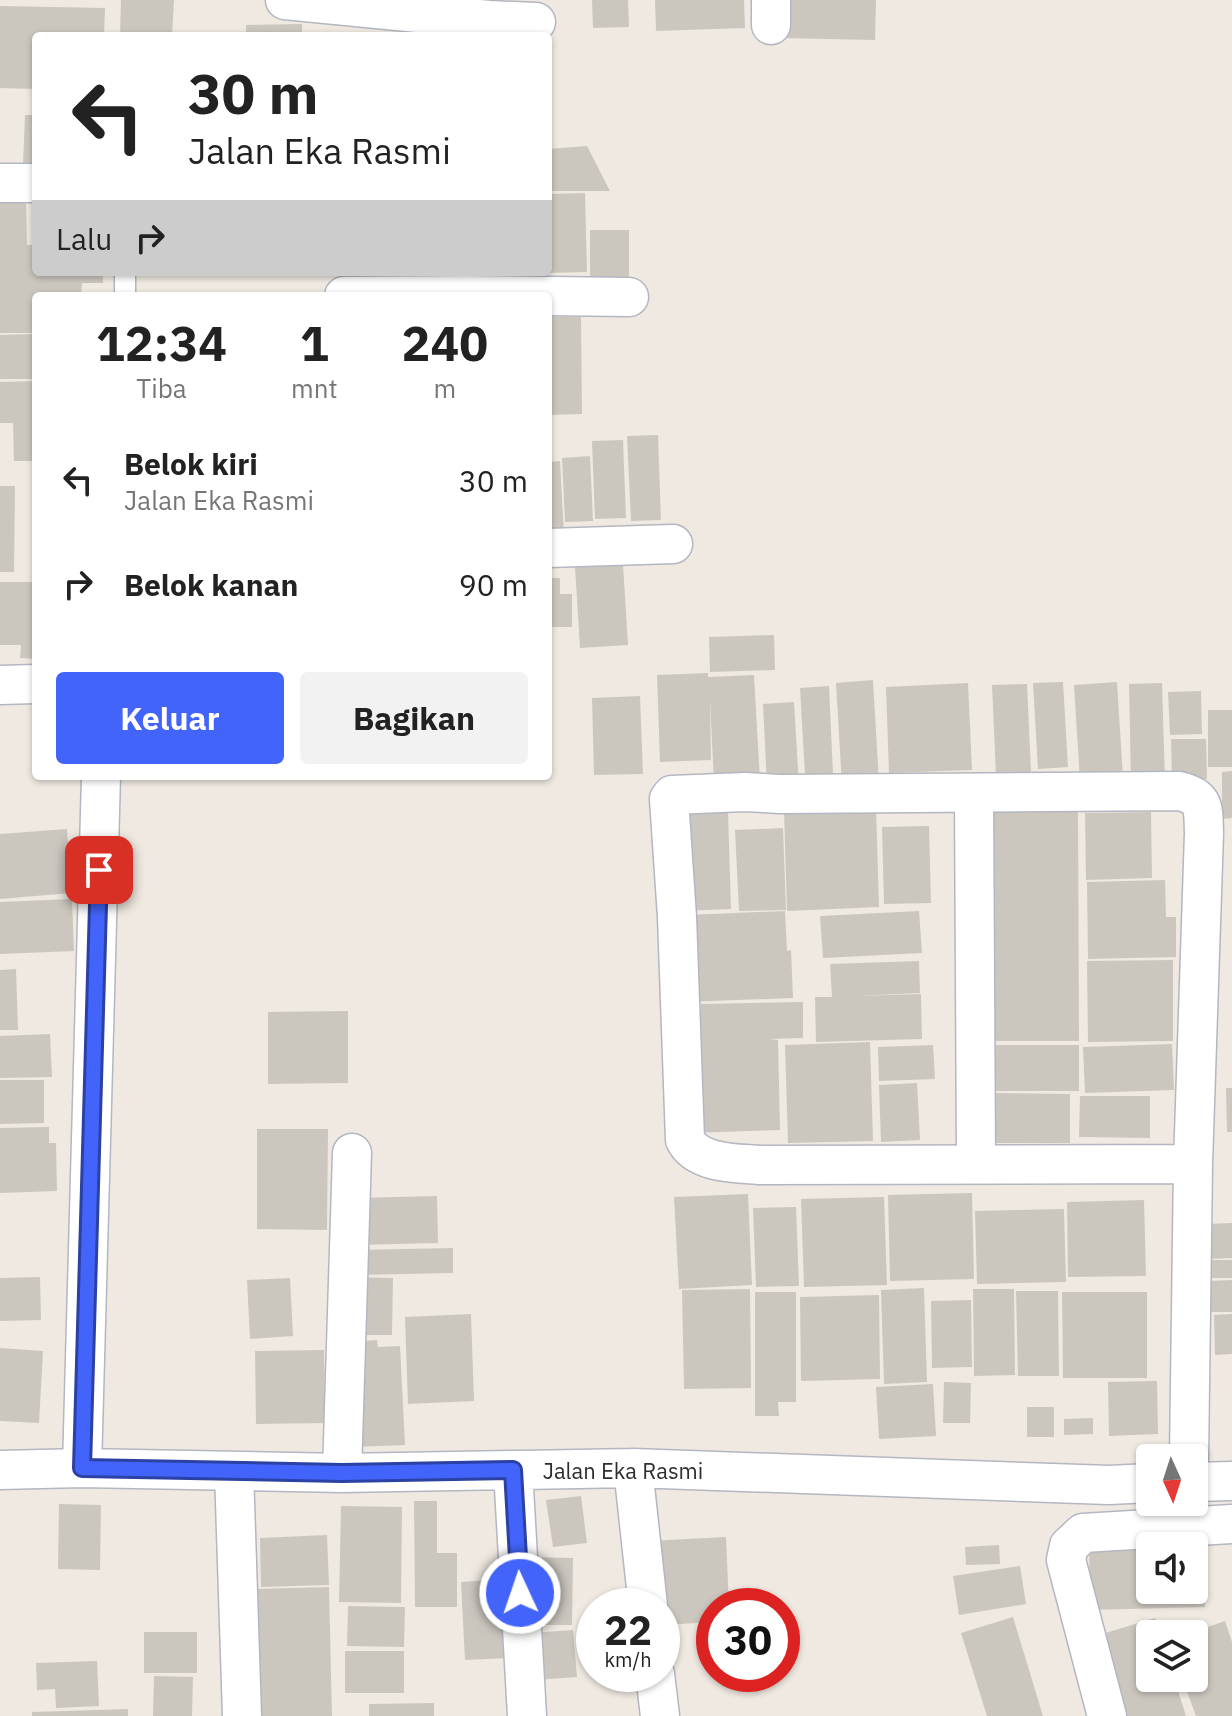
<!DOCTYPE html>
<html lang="id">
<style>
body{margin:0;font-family:"IBM Plex Sans",sans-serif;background:#f2f2f2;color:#222;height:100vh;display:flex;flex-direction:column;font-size:30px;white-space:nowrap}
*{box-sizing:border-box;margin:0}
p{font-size:26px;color:#767676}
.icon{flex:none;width:44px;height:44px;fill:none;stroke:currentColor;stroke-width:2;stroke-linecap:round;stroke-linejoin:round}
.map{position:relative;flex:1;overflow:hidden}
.details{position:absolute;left:32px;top:292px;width:520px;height:488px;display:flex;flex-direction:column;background:#fff;border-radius:8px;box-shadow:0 2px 6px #0004}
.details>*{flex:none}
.guide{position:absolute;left:32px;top:32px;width:520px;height:244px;border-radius:8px;box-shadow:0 2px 6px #0004;background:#fff;color:#222;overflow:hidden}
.needle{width:52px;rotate:177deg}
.tools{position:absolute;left:1136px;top:1444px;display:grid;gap:16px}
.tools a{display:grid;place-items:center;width:72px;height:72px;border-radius:8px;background:#fff;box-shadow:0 2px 6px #0004;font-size:40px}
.speed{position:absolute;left:576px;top:1588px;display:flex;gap:16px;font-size:40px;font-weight:700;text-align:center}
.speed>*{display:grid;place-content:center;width:104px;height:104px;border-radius:50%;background:#fff;box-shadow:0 2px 6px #0004;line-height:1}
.speed small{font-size:20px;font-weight:400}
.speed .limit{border:12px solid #d22;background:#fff;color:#111}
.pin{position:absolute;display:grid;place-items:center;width:68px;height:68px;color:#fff;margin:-34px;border-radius:16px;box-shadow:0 4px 12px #0006}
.me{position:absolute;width:88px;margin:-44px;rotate:357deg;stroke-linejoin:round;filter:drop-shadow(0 0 6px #0008)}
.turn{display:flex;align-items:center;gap:28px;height:168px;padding:0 24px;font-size:36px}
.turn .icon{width:104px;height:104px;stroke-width:2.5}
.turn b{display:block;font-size:56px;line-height:68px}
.then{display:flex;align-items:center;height:76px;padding:0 24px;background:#0003;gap:16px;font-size:30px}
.eta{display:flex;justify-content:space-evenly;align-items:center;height:136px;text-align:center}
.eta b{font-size:48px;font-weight:800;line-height:56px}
.button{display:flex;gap:16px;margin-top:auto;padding:16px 24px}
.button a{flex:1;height:92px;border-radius:8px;background:#4264fb;color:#fff;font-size:32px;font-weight:800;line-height:92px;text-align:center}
.button a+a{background:#f2f2f2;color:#222}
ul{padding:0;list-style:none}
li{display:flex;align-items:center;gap:24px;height:104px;padding:0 24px}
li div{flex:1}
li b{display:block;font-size:30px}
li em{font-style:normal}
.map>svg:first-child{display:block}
.building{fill:#cbc7bf}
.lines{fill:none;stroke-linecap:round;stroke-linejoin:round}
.lane-casing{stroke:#b4b7c1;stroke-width:23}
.street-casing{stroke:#b4b7c1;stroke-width:41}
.lane{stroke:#fff;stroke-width:20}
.street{stroke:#fff;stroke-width:38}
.route-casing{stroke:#2b41a3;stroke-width:20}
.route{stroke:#4264fb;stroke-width:14}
.labels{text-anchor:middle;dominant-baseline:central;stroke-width:6;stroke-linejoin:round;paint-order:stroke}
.street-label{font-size:22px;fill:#2e2e2e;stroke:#fff}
</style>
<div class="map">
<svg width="1232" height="1716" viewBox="0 0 1232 1716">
<rect width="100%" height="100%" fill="#efe9e1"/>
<path class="building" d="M121,0h53l-2,36h-52z
M592,0h36l1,27 -36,1z
M655,0h89l1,28 -89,3z
M779,0h97l-1,40 -97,-2z
M0,6l105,2 -1,28h-68v53l-36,-1z
M302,24v12h-56v-11z
M25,115h11v50l-13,-1z
M587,146l23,45h-62v-42z
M585,193l2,79 -39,1v-79z
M0,196l26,1 1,48h9v27h67v11h-21l-1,13h-45v37h-36z
M590,230h39v47h-39z
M371,272h43v4l-43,1z
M548,317h33l1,97 -34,1z
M34,334l2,45h-36v-44z
M36,381v80h-22l-1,-38h-13v-41z
M658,435l3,85 -30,1 -4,-85z
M623,440l3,78 -31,1 -3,-78z
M590,456l3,65 -28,1 -3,-64z
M560,461l4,73 -16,1v-73z
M0,486h15l-1,86h-14z
M623,564l5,81 -48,3 -5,-81z
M548,578h12v16h12v33h-24z
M0,582h36v77l-16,-1 1,-13h-21z
M774,635l1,35 -65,2 -1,-35z
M708,673v4l46,-2 6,106 -46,2 -4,-83 1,60 -51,2 -3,-87z
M873,680l6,103 -37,2 -6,-102z
M1063,682l5,85 -30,2 -5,-86z
M1117,682l6,96 -43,3 -6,-96z
M968,683l4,87 -83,3 -3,-86z
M1162,683l3,99h-34l-2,-98z
M1027,684l4,89 -35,2 -4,-90z
M829,686l4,88 -28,1 -5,-87z
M1201,691l1,43 -32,1 -2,-43z
M640,696l3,78 -49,1 -2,-77z
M794,702l5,84 -32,1 -4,-83z
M1208,710h24v57h-24z
M1171,739h35l1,40 -35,1z
M1232,771v47l-10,1v-47z
M876,807l3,100 -92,4 -3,-101z
M1078,811l1,230h-87l-1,-229z
M728,812l3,97 -50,2 -3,-97z
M1151,812l1,66 -66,2 -1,-67z
M929,826l2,77 -47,1 -2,-77z
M783,828l3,82 -47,1 -4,-81z
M67,829l4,64 -71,6v-65z
M1165,880l1,37h10v40l-88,2 -1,-77z
M72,899l2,52 -74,3v-52z
M785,911l2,40 4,-1 2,48 -109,4 3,-87z
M919,911l3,42 -99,5 -3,-42z
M1173,960v81l-85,1 -1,-81z
M919,961l1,32 -64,3 65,-2 1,45 -106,3 -1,-45h17l-2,-33z
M16,969l2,61h-18v-60z
M803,1002v36l-33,1 8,1 2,90 -90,3 -2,-91 13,-1v-37z
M348,1011v72l-80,1v-72z
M50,1034l2,43 -52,1v-42z
M870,1042l3,99 -85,2 -3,-98z
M1172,1044l2,46 -89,3 -2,-46z
M933,1045l2,34 -56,2 -1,-34z
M991,1045h88v46h-88z
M0,1080h44v43l-44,1z
M917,1083l3,57 -39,2 -2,-57z
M1226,1088h6v44h-5z
M993,1093l77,1v49h-78z
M1080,1096h70v42l-71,-1z
M49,1127v16h7l1,48 -57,2v-65z
M257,1129h71l-1,101 -70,-1z
M972,1193l2,86 -84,2 -2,-86z
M748,1194l4,91 -73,4 -5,-92z
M437,1196l1,47 -82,2 -1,-47z
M884,1197l3,88 -83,2 -3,-88z
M1144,1200l2,76 -78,1 -1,-75z
M796,1207l3,79 -43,1 -3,-79z
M1064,1209l2,73 -89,2 -2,-73z
M1232,1223v35l-23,1 -1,-35z
M453,1248v25l-98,2v-25z
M1208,1260h24v18h-25z
M40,1277l1,43 -41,1v-43z
M354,1277l39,1 -1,57h-38z
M290,1278l3,58 -43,3 -3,-59z
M1232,1280v32h-23l-1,-31z
M924,1288l3,94 -43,2 -3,-94z
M750,1289l1,99 -67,1 -2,-99z
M973,1289h41l1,86 -41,1z
M1016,1291h42l1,85h-41z
M755,1292h41v110h-18l1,14h-24z
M1062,1292h85v86h-84z
M879,1295l1,84 -79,2 -1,-84z
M971,1300l1,67 -40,1 -1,-67z
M471,1314l3,87 -66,3 -3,-87z
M1232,1314v40l-17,1 -1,-40z
M377,1340l1,7 22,-1 5,99 -52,2 -5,-105z
M0,1348l43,3 -4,72 -39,-2z
M324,1350l1,73 -69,1 -1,-73z
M1157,1381l1,53 -49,2 -1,-54z
M944,1382l27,1 -1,40h-27z
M933,1384l3,52 -57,3 -3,-52z
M1027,1407h27v30h-27z
M1093,1418v16l-29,1v-16z
M581,1496l6,47 -34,4 -7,-47z
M414,1501h23v52h20v54h-42z
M59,1504l42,1 -1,65 -42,-1z
M341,1506l61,1 -1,96 -62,-1z
M327,1535l2,50 -68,2 -1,-49z
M726,1537l3,69h-15v16l-52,3v-19l-14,-65z
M1194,1543h9l2,64 -115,3 -1,-65 61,-1v46h44z
M999,1545l1,19 -34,1 -1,-18z
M529,1557l44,1 -1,67h-44z
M1020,1566l6,38 -67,11 -6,-39z
M505,1579l4,79 -44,2 -4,-78z
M329,1587l3,129h-75l-3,-127z
M348,1606l57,1 -1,40 -57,-1z
M1013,1617l30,99h-56l-26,-83z
M1155,1618l5,16h-10v44h24l12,38h-72l-25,-78z
M1225,1621l7,21v74h-36l-14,-38h12v-46z
M573,1630l4,47 -41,3 -4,-47z
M144,1632h53v41h-53z
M345,1651h59v42h-59z
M97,1661l2,45 -43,2 -1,-19 -18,1 -1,-27z
M154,1676l39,1 -1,39h-39z
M434,1703v13h-65v-12z
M128,1709v7h-96v-4z"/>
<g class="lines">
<g class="lane-casing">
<path id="lane" d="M125,272v24"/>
</g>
<g class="street-casing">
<path id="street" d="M285,0l204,20 47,2
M771,0v25
M0,183h36
M344,296l123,-1 162,2
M548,548l125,-4
M0,685l36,-1
M974,793l2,370
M1189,1458l4,-294 11,-331c-1,-24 2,-36 -25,-42l-399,3 -35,-2 -73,3 -3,4 8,118 8,223c13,24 50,23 74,25l434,-1
M82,1468l19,-692
M633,1468l15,138
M0,1470l82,-2 260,5 291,-5 476,17 41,-2
M513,1470l14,246
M234,1471l8,245
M342,1473l10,-320
M1194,1482l38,-1
M655,1674l5,42
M1107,1716l-41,-156 3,-14 14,-13 149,-9"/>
</g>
<use href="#lane" class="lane"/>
<use href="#street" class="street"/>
</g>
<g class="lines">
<g class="route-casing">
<path id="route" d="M99,870l-17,598 260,5 171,-3 7,123"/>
</g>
<use href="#route" class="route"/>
</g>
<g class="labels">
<g class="street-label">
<text x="623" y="1470">Jalan Eka Rasmi</text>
</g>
</g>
</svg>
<div class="tools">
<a><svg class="needle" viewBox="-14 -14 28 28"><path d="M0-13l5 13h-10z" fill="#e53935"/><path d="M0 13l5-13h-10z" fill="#767676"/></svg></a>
<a><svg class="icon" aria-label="sound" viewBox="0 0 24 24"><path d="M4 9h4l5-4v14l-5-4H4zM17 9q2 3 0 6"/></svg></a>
<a><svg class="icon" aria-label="layers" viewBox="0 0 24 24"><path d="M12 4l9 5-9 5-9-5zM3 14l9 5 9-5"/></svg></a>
</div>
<div class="speed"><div>22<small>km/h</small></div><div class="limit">30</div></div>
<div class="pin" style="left:99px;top:870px;background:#d93025"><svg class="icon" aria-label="arrive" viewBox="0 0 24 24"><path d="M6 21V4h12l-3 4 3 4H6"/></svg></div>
<svg class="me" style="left:520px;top:1593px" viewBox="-20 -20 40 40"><circle r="17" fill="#4264fb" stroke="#fff" stroke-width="3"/><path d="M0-11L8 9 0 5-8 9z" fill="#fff"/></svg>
<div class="guide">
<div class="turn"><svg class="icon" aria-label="left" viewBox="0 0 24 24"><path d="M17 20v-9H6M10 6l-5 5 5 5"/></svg><div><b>30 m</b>Jalan Eka Rasmi</div></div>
<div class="then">Lalu<svg class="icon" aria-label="right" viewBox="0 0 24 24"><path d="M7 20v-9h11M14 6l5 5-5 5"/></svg></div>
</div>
<section class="details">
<div class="eta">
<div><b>12:34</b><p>Tiba</p></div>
<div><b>1</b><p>mnt</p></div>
<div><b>240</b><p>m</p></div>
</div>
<ul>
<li><svg class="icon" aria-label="left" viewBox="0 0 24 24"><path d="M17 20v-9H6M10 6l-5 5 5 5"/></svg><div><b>Belok kiri</b><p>Jalan Eka Rasmi</p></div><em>30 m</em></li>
<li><svg class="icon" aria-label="right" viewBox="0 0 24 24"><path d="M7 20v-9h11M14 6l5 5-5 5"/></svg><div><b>Belok kanan</b></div><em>90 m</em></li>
</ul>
<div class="button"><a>Keluar</a><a>Bagikan</a></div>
</section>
</div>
